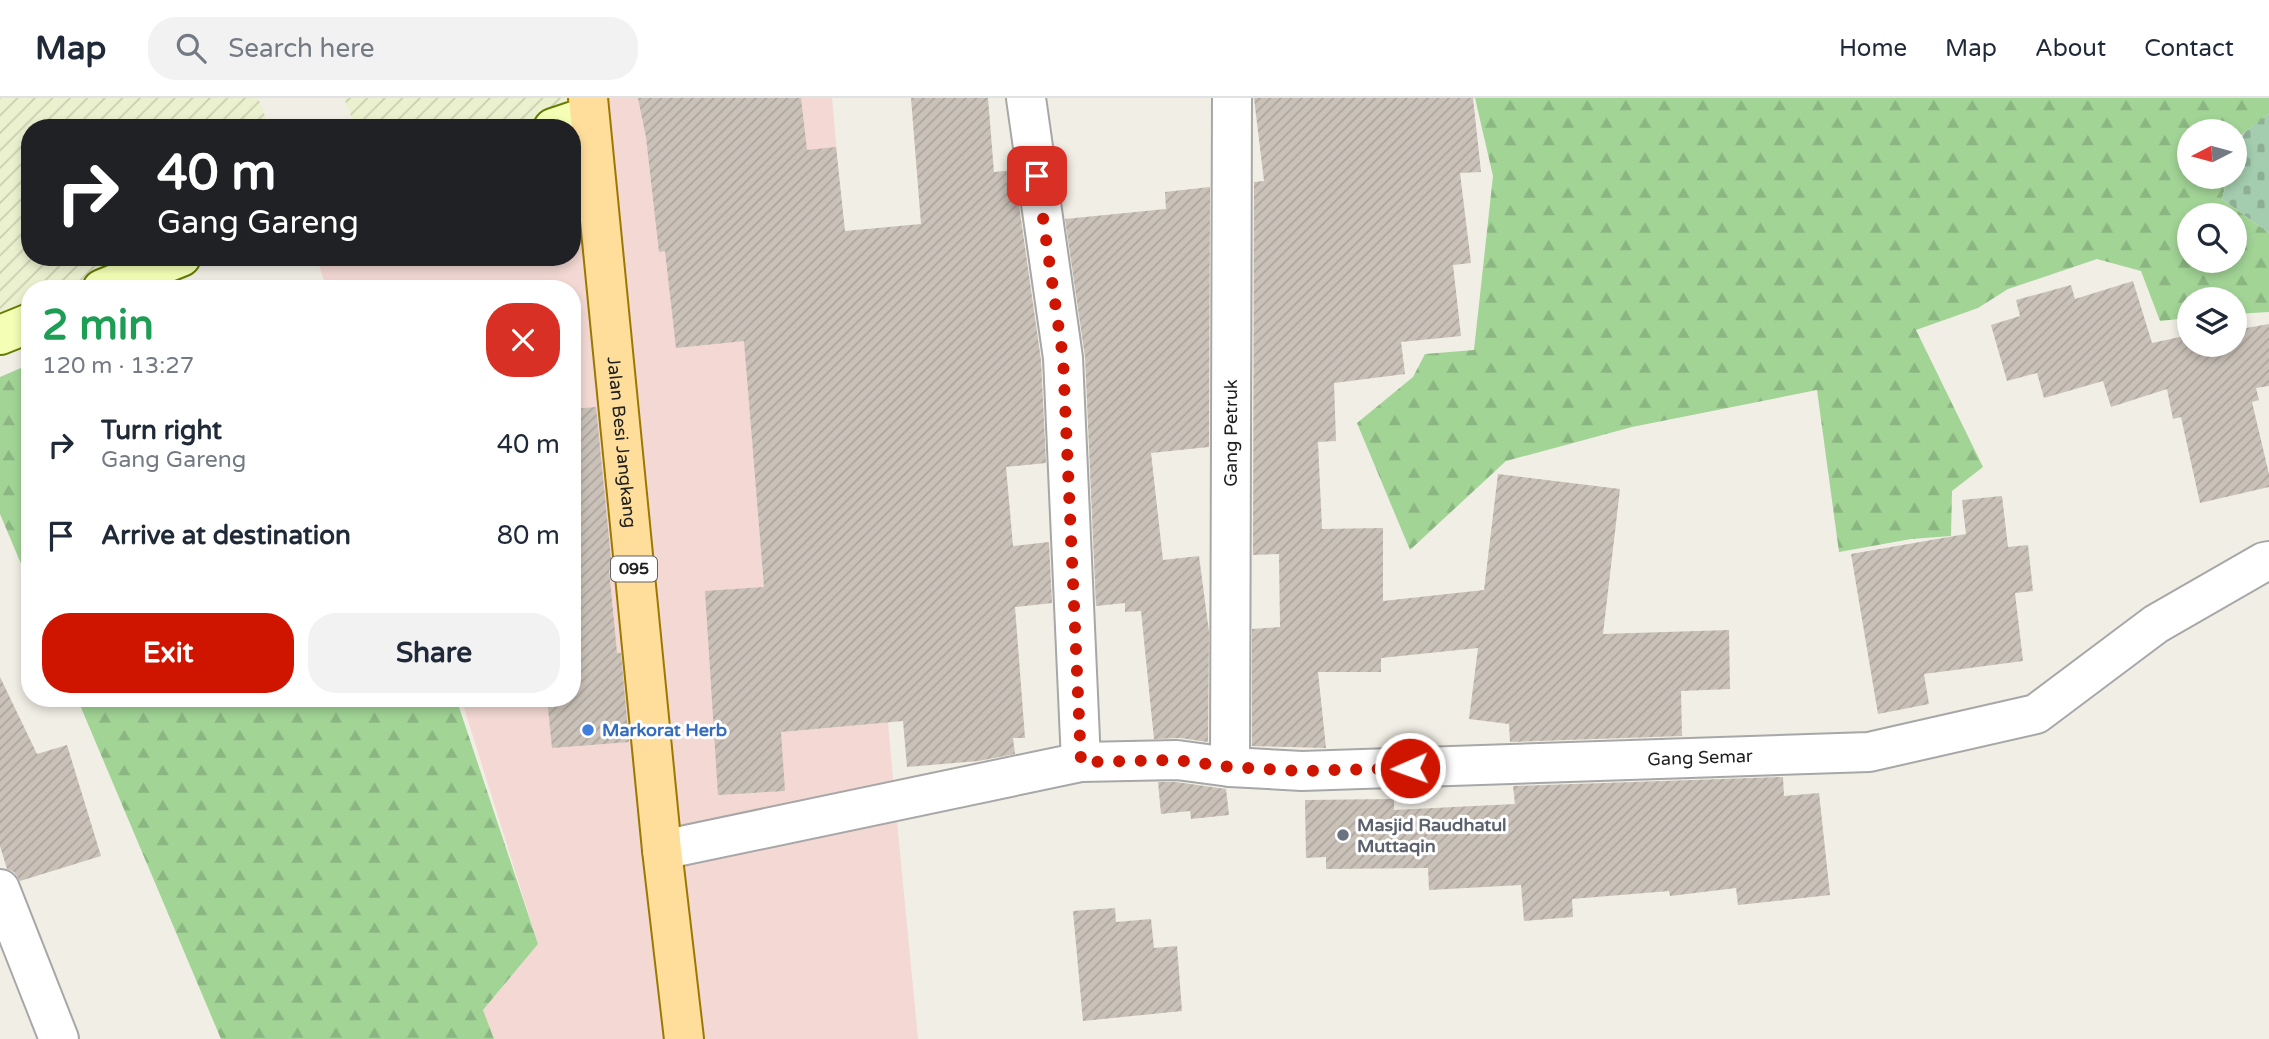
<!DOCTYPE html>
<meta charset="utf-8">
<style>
body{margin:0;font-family:"Varela Round",sans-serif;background:#f2f2f3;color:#1f2937;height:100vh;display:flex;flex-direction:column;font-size:26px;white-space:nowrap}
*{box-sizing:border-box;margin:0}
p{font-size:23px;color:#747a83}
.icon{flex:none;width:38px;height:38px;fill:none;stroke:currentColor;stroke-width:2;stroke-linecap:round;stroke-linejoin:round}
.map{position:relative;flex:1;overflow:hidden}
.drawer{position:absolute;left:21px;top:182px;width:560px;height:427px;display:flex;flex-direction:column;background:#fff;border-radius:28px;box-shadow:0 4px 10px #0003}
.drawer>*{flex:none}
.banner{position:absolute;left:21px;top:21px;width:560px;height:147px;border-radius:28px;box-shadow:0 4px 10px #0003;background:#202124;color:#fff;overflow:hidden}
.needle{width:46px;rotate:264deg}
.fabs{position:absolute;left:2177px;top:21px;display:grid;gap:14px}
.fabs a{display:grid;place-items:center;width:70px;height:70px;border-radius:50%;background:#fff;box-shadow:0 4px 10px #0003;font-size:35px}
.pin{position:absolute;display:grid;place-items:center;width:60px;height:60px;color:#fff;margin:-30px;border-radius:14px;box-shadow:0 4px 10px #0006}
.me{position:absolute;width:77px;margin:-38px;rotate:268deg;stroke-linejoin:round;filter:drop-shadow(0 0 5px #0008)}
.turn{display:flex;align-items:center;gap:24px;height:147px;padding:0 21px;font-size:32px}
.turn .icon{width:91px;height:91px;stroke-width:2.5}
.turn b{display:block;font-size:49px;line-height:60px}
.round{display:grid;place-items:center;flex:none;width:74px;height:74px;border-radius:28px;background:#f2f2f3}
.head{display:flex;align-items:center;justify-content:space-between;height:119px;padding:0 21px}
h1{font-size:42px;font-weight:700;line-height:52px;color:#1e9e55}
.primary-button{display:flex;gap:14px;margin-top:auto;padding:14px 21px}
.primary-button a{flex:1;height:80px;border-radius:28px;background:#cf1500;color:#fff;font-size:28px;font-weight:700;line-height:80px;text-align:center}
.primary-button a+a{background:#f2f2f3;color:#1f2937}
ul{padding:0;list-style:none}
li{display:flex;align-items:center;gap:21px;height:91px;padding:0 21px}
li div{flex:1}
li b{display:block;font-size:26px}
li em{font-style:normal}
header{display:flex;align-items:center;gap:42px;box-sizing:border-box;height:98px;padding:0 35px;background:#fff;border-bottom:2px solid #e0e1e3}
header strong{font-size:33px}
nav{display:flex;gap:38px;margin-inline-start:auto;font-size:24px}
.search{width:490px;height:63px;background:#f2f2f3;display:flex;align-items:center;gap:18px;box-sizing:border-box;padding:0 24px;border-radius:28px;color:#747a83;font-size:26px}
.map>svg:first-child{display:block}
.commercial{fill:#f3d8d3}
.farmland{fill:url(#farmland-furrows)}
.forest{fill:url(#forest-firs);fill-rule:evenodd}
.cemetery{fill:url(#cemetery-stones)}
.building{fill:url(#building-hatch)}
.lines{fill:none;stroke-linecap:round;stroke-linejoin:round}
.street-casing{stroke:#a7a7a7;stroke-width:42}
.secondary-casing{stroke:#637d00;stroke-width:42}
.primary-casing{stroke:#9b7800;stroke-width:42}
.street{stroke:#fff;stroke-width:38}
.secondary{stroke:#f4ffb5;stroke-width:38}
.primary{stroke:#ffde9c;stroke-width:38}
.route{stroke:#cf1500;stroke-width:12;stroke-dasharray:0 21.6}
.shop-dot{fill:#3f7fe0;stroke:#fff;stroke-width:2.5}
.worship-dot{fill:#6b7280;stroke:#fff;stroke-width:2.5}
.labels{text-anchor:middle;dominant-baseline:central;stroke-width:6;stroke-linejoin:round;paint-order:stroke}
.shield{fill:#fff;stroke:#636363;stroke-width:2}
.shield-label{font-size:16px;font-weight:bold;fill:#202020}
.street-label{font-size:18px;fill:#202020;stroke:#fff}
.shop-label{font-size:18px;font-weight:bold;fill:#366cbe;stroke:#fff;text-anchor:start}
.worship-label{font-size:18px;font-weight:bold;fill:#5b616d;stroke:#fff;text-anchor:start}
</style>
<header>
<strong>Map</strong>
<div class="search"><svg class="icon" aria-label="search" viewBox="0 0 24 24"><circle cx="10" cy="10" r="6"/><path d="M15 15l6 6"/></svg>Search here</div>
<nav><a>Home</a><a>Map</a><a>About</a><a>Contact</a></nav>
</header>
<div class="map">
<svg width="2269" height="941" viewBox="0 0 2269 941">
<defs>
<pattern id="farmland-furrows" width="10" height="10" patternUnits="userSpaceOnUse" patternTransform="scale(1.75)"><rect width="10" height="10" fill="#ebf1cf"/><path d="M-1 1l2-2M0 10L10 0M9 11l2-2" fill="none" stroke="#c9ceb1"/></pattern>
<pattern id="forest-firs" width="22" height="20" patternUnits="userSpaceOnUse" patternTransform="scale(1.75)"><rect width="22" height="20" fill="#a2d496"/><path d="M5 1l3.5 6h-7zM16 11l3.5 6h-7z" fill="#8bb681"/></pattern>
<pattern id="cemetery-stones" width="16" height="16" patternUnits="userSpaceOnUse" patternTransform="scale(1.75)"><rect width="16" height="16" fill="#a4ccae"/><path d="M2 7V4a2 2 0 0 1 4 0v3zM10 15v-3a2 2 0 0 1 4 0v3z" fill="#8daf95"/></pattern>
<pattern id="building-hatch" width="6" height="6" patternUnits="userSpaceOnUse" patternTransform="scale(1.75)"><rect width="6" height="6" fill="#cac1b8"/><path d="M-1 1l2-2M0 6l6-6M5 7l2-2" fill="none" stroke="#ada69e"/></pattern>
</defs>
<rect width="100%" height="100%" fill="#f1eee5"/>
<path class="commercial" d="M588,0h244l63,703 23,238h-424l-11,-29 55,-66 -77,-246h111v-409h-245l-11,-32h256v-129z"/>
<path class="farmland" d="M0,0h258l12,30h-240v129h140l-88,32h-52v19l-30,10z
M344,0h239l-30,30h-197z"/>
<path class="forest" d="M1475,0h794v16l-29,22 -5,18v-23h-46v46h39l-6,22 47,34v79l-34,2v-15h-46v19l-29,3 -19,-50 -44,-12 -89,30 -30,19 -62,22 67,137 -31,24 -1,45 -40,3 -72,13 -22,-162 -185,37 -126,34 -96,89 -53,-127 56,-46 12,-23 49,-4 19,-174zM2189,117h46v46h-46z
M30,266v221l-30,-71v-137z
M77,600h379l82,246 -55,66 11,29h-273z"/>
<path class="cemetery" d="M2269,16v119l-47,-34 6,-22h7c0,-42 2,-39 34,-63z"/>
<path class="building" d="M638,0h163l6,52 29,-3 9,84 76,-7 -10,-126h77l6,74 20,-2 27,190 5,103 -40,4 7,79 36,-4 3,61 -37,4 10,131h-12l2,16 -37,7 -71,6 -4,-46 -122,11 4,59 -67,4 -13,-204 59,-4 -20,-246 -68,7 -11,-97 -6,1 -13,-115z
M1254,0h219l8,74 -21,1 11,90 -18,2 8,71 -60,6 4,32 -71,9 2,58 -18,1 4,87 61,-1v73l101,-11 14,-116 122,15 -17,145 126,-4 1,59 -49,2 1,45 -172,6 -1,-18 -40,-5 9,-71 -97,10v14h-63l8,76 -74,-2v-117l28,-2 -1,-73 -26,1 1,-373 10,-1z
M1210,89l-1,260 -58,6 12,107 36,-4 10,76 -1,110 -28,-4 -26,1 -13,-128 -16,1v-9l-29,3 -11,-249 -20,-138 101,-10 -1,-17z
M2133,183l19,62 37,-8v10h46v-15l34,-6v62l-13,2 3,12 -7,2 17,72v13l-69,16 -19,-86 -8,2 -6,-30 -56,18 -8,-26 -59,17 -7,-25 -30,8 -16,-56 29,-9 -4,-16 55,-15 4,14z
M596,309l16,162 -3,1 8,83h4l8,89 -77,6 -5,-50h25v-289z
M2002,398l6,51 20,-2 5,46 -18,2 8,68 -99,13 5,30 -51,10 -27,-160 115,-20 -4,-34z
M0,579l37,77 30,-9 34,111 -81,25 -6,-9 -7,-3 -7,-23z
M1783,679l1,19 35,-3 11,102 -92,10 -2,-17 -66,8 -1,-5 -97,8 1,18 -49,4 -3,-36 -92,5 -1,-22 -102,1v-12l-20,1 -1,-58 89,-1v11l121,-6 -2,-18z
M1158,684h18l50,7 3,26 -38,4 -1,-8 -29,3z
M1115,810l1,14 35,-3 3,29 23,-2 5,65 -99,10 -10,-110z"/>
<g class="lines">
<g class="street-casing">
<g id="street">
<path d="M1026,0l37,260 18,404"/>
<path id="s1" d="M1230,669l2,-669"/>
<path id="s2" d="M662,752l419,-88 96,-2 53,7 72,4 567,-19 167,-38 120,-90 108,-62 5,-1"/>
<path d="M0,791l59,150"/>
</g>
</g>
<g class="secondary-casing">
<path id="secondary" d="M553,30l36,-12
M102,191l79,-32
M0,237l30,-12"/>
</g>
<g class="primary-casing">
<g id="primary">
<path id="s3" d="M588,0l74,752 22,189"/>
</g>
</g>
<use href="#street" class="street"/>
<use href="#secondary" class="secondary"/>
<use href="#primary" class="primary"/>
</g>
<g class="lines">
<path class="route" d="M1037,78l26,182 18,404 96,-2 53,7 72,4 108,-3"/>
</g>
<circle class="shop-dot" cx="588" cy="632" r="7"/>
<circle class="worship-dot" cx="1343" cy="737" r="7"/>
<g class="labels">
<rect class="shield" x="611" y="458.5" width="46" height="25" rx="5"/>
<g class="shield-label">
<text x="634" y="471">095</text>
</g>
<g class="street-label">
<text stroke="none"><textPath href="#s1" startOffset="334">Gang Petruk</textPath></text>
<text stroke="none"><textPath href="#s3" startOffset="346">Jalan Besi Jangkang</textPath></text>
<text stroke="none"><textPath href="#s2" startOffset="1048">Gang Semar</textPath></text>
</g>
<g class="shop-label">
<text x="602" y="632">Markorat Herb</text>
</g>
<g class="worship-label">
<text x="1357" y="727">Masjid Raudhatul<tspan x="1357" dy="21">Muttaqin</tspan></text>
</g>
</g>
</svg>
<div class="fabs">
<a><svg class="needle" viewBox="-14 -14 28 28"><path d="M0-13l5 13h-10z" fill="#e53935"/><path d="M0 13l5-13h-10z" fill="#747a83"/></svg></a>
<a><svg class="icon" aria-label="search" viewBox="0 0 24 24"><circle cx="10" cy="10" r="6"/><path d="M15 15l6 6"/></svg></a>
<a><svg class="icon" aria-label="layers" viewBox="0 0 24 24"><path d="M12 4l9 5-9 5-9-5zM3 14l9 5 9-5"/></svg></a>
</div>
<div class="pin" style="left:1037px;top:78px;background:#d93025"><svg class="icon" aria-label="arrive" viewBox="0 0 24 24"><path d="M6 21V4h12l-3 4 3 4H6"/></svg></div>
<svg class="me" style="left:1410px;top:670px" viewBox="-20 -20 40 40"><circle r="17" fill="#cf1500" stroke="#fff" stroke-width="3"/><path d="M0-11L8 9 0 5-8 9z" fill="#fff"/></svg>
<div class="banner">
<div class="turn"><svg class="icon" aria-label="right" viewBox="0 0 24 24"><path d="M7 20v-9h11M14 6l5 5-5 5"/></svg><div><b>40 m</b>Gang Gareng</div></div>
</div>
<section class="drawer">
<div class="head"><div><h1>2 min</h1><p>120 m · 13:27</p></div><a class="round" style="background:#d93025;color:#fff"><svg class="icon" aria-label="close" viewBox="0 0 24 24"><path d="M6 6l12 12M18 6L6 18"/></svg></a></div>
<ul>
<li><svg class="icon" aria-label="right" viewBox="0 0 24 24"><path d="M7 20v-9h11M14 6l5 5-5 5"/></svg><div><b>Turn right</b><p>Gang Gareng</p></div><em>40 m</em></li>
<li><svg class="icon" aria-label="arrive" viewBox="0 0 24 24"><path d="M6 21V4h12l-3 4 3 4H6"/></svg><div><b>Arrive at destination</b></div><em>80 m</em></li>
</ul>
<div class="primary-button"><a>Exit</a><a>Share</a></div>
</section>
</div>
